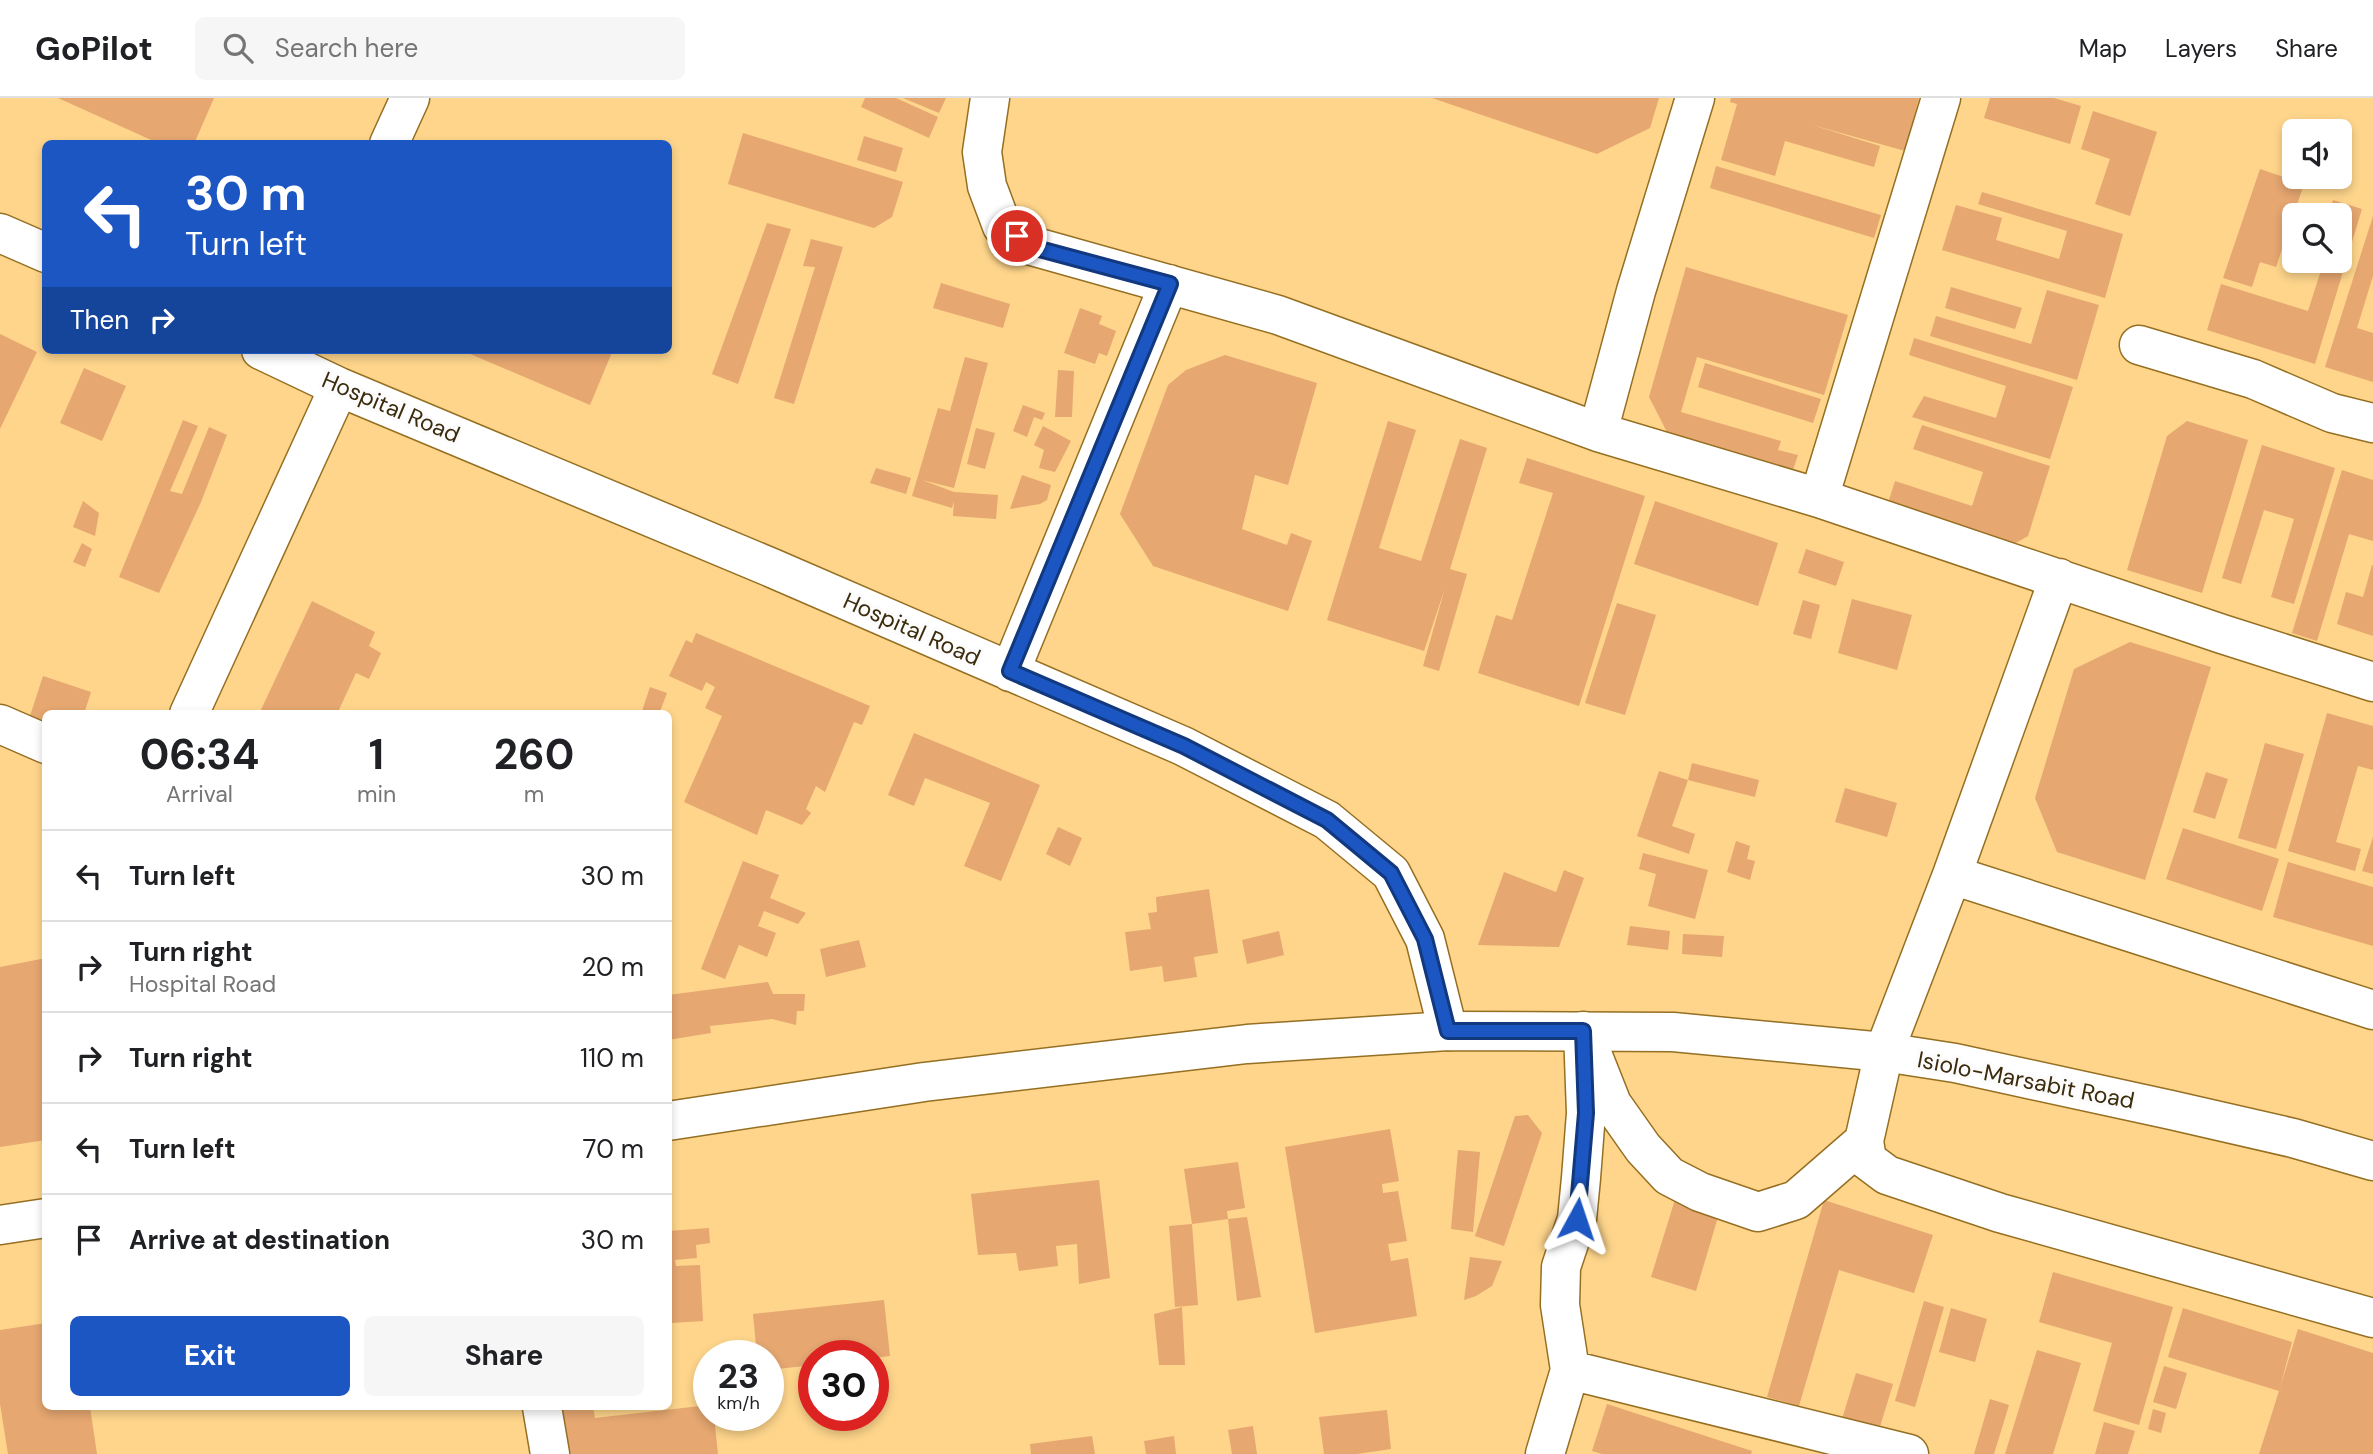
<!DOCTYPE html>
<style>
body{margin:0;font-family:"DM Sans",sans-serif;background:#f6f6f6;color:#202124;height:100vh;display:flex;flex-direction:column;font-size:26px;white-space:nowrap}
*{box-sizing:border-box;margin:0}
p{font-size:23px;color:#757577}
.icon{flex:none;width:38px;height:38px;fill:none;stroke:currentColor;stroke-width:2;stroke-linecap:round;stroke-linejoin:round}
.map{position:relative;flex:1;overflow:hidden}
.drawer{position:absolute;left:42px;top:612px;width:630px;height:700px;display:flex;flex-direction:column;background:#fff;border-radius:10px;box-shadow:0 4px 10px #0003}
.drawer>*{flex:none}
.guide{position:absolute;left:42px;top:42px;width:630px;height:214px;border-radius:10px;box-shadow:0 4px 10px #0003;background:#1b56c2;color:#fff;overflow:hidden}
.controls{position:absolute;left:2282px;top:21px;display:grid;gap:14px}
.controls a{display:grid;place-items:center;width:70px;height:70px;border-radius:10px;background:#fff;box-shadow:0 4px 10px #0003;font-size:35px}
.speed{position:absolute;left:693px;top:1242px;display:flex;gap:14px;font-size:35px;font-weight:700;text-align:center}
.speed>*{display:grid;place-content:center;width:91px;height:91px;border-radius:50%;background:#fff;box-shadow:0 4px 10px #0003;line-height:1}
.speed small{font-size:18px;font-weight:400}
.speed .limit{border:10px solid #d22;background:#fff;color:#111}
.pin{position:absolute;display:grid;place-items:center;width:60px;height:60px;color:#fff;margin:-30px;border:4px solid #fff;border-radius:50%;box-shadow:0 2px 7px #0007}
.me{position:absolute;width:77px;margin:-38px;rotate:5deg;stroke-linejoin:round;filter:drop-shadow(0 0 5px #0008)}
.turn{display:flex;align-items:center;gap:24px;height:147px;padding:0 28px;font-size:32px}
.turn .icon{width:91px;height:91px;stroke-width:2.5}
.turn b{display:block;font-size:49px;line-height:60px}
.then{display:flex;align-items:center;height:66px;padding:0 28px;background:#0003;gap:14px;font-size:26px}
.eta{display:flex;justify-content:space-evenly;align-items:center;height:119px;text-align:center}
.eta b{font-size:42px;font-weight:700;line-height:49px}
.cta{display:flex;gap:14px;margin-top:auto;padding:14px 28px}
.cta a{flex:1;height:80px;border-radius:10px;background:#1b56c2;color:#fff;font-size:28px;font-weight:700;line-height:80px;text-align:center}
.cta a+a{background:#f6f6f6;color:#202124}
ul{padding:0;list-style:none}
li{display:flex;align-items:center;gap:21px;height:91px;padding:0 28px;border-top:2px solid #e0e0e0}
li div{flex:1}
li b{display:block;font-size:26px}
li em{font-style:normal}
header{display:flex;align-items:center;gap:42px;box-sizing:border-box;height:98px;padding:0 35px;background:#fff;border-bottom:2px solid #e0e0e0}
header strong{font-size:33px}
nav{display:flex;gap:38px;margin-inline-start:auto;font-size:24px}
.search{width:490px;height:63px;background:#f6f6f6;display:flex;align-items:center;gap:18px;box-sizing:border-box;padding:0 24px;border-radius:10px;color:#757577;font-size:26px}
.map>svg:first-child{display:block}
.building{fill:#e6a771}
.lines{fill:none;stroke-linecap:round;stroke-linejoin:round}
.minor-casing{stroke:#956f22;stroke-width:41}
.highway-casing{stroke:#956f22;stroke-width:41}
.minor{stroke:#fff;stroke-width:38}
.highway{stroke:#fff;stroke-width:38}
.route-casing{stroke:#12387e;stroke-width:18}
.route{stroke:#1b56c2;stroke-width:12}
.labels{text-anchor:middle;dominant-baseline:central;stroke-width:7;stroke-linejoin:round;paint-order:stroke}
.street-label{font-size:23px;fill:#3c2c0d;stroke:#fcfcfc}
</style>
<header>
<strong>GoPilot</strong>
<div class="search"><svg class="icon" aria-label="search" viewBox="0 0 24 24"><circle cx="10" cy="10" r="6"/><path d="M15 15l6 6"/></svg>Search here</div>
<nav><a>Map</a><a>Layers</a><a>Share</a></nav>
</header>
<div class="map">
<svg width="2373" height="1356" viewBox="0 0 2373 1356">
<rect width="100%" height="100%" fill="#fed58b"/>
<path class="building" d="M58,0h156l-20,46h-34z
M865,0h31l42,19 -9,21 -68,-31z
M903,0h43l-7,15z
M1432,0h227l-9,30 -53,26z
M1731,0h188l-14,53 -96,-27 71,22 -6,21 -89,-26 -10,35 -54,-16 16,-56 -7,-2z
M1990,0h64l27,8 -11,38 -86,-26z
M2093,13l64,21 -27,84 -35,-12 15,-45 -29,-10z
M743,35l160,49 -11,35 -18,11 -146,-44z
M864,38l39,12 -7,24 -39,-12z
M1716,68l165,49 -7,23 -164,-50z
M2260,71l44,15 -28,83 -16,-5 -8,25 -29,-9z
M1982,94l141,42 -18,64 -163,-48 14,-45 46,13 -6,22 63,19 8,-28 -89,-27z
M2333,102l29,9 -47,155 -108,-34 14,-46 87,27 16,-50h16v-46h-12z
M2373,118v60l-16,52 16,5v49l-48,-15z
M767,125l24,6 -53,155 -26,-10z
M811,141l32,8 -49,157 -20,-6 41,-131 -12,-1z
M1686,169l162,48 -24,80 -127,-38 -16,55 100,29 -3,9 20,5 -5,15 -125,-36 -19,-37z
M941,185l69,21 -7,24 -70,-20z
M1951,189l71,21 -7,21 -70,-21z
M2047,192l52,15 -22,75 -147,-44 6,-20 95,28z
M1080,210l22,8 -3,8 17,7 -9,25 -8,-3 -4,11 -31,-11z
M0,236l37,18 -37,77z
M1914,240l159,49 -23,72 -138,-42 12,-21 72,22 10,-32 -97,-31z
M461,252h152l-23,55z
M1225,257l92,28 -29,102 -33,-10 -13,54 45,16 4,-12 21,8 -24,70 -135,-45 -33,-52 48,-129 18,-15z
M965,259l23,6 -34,125 -32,-8 32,12 44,3 -2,24 -43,-3 1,-15 -2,7 -40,-12 26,-88 12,3z
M1705,265l116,36 -8,24 -115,-36z
M84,270l42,18 -24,55 -42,-18z
M1058,272l16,1 -2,46h-17z
M1023,307l22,8 -3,7 -8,-3 -7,20 -14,-6z
M183,322l15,6 -28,65 12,3 27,-67 18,8 -26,67 -42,91 -40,-16z
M1388,323l28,9 -37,118 42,13 39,-122 27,9 -37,121 17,5 -28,97 -16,-5 22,-78 -21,63 -97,-31z
M2187,323l61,19 -46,153 -75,-23 40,-134z
M1922,327l128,41 -22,70 -14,8 -126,-41 7,-22 77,25 11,-34 -70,-23z
M1043,328l28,15 -16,31 -16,-4 5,-18 -10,-5z
M976,330l19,5 -10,36 -18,-5z
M2262,347l73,23 -41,136 -23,-7 23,-78 -30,-9 -23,74 -19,-6z
M1527,360l118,38 -66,210 -101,-33 18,-58 16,5 41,-127 -34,-10z
M876,370l35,10 -5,16 -36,-11z
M2342,372l31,10v61l-24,-7 -32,107 -25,-8z
M1022,377l29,10 -4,15 -7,4 -30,5z
M83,403l16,12 -4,23 -22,-9z
M1655,403l123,42 -20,63 -124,-42z
M82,445l10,6 -7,18 -12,-5z
M1806,451l38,13 -8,24 -38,-13z
M2372,467h1v71l-36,-12 9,-32 17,5z
M1852,501l60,16 -15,55 -59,-17z
M1803,502l17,5 -9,34 -18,-5z
M312,503l63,31 -6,14 12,7 -12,26 -13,-6 -19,41h-78z
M1617,505l39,12 -31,100 -40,-12z
M696,535l174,73 -8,19 -8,-3 -29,70 -9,-6 -10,23 5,4 -9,12 -36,-15 -9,25 -73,-33 38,-86 -17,-8 10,-21 -9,-5 -4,9 -33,-15 17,-36 6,3z
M2130,544l81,25 -66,213 -88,-28 -22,-54 39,-129z
M43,578l48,16 -7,22h-38v14l-18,-6z
M650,589l17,6 -8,21h-18z
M2327,615l46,13v44l-15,-4 -22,76 25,7 -6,22 -67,-20z
M914,635l126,52 -39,96 -37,-15 26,-63 -65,-25 -11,28 -26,-11z
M2265,645l39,11 -28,95 -38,-11z
M1692,665l67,17 -4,17 -67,-17z
M1659,673l29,9 -16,46 23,8 -6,20 -52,-18z
M2206,674l22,7 -13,40 -22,-7z
M1845,690l52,15 -10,34 -52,-15z
M1058,729l24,11 -12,28 -24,-12z
M2183,730l96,31 -17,52 -96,-32z
M2373,739v37l-11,-3z
M1736,743l14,5 -3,13 8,2 -5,19 -23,-8z
M1643,755l65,17 -13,49 -47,-13 8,-32 -17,-5z
M743,763l36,14 -9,23 36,15 -8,11 -34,-13 -6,15 18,7 -9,24 -28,-12 -14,34 -24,-10z
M2288,764l85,25v59l-100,-29z
M1564,772l20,8 -25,69 -81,-2 26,-73 52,20z
M1209,791l9,64 -24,4 3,20 -33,5 -2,-16 -32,5 -5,-39 26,-3 -3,-16 9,-1 -1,-15z
M1630,828l40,5 -2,19 -41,-5z
M1279,833l5,24 -37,9 -5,-24z
M1683,836l41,2 -2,21 -40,-3z
M859,842l7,27 -40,10 -6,-28z
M46,860v182l-46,7v-180z
M768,884l5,12h32l-1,17h-7l-1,14 -24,-6 -62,7 1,7 -43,7v-45z
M1528,1017l14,18 -38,113 -29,-10 40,-120z
M1390,1031l9,52 -17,3 1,9 15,-2 9,50 -19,3 3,17 17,-3 9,58 -102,17 -30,-186z
M1458,1052l22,2 -7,80 -22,-3z
M1238,1064l7,46 -18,3 1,8 -36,5 -8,-55z
M1099,1082l11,98 -31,6 -2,-40 -21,2 2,20 -39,5 -3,-18 -38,2 -7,-61z
M1677,1095l44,14 -25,84 -45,-14z
M1824,1102l109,35 -19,58 -75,-23 -40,136 -32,-9z
M1247,1119l14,80 -24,4 -9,-82z
M1192,1126l6,81 -23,2 -6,-81z
M709,1130l1,15 -14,2 1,13 -22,2 1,6 24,-1 3,56 -31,2 -4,-92z
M1470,1159l32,4 -10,25 -16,10 -12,4z
M2053,1174l120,35 -34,118 -46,-14 19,-68 -73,-21z
M884,1202l6,56 -17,2 -59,-2v9l-46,5v-14h-11l-4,-42z
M1924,1203l20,6 -29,100 -20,-6z
M1182,1209l3,58h-26l-5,-51z
M1951,1210l36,11 -12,43 -36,-10z
M2183,1210l109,34 -12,46 18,-59 75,24v101h-114l20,-63 -111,-34z
M46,1225v84h44l7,47h-89l-8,-50v-74z
M2037,1252l44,13 -28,91h-48z
M2164,1268l23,7 -11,36 -23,-7z
M1856,1275l37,11 -14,46 -37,-11z
M1990,1301l19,6 -15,49h-20z
M1607,1306l145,47 -1,3h-149l-10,-3z
M709,1307v11h5l4,38h-155l-6,-47h36l2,11z
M2153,1311l13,4 -5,20 -13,-4z
M1387,1312l4,39 -34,5h-33l-5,-37z
M2104,1324l31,9 -7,23h-33z
M1253,1328l4,28h-25l-4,-24z
M1092,1338l3,18h-64l-1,-10z
M1174,1338l2,18h-30l-2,-13z"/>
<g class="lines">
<g class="minor-casing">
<path id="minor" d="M990,0l-8,54 5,34 15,40 30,20 246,69 320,117 221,66 403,136 151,48
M389,46l21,-46
M0,135l46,20
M2139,247l114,34 79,34 41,10
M261,252l78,37 433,181 411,178 144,74 64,53 34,66 23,92
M1598,334l38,-141 59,-193
M1819,400l122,-400
M2059,480l-107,297 -68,177 -20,89 3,19 20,15 113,38 373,105
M1010,574l159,-388
M189,616l150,-327
M0,626l46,20
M1952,777l421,135
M1593,958l19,48 31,44 26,28 31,16 58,20 38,-12 68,-59
M1570,1272l339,84
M542,1309l8,47
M1545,1356l25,-84 -10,-65 1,-38 16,-48 4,-41 5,-65 -3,-82"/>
</g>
<g class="highway-casing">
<path id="highway" d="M668,1023l256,-39 323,-38 201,-13 225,1 211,20 71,11 216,47 122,28 80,23
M0,1127l46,-7"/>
</g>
<use href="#minor" class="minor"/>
<use href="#highway" class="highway"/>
</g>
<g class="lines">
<g class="route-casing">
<path id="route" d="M1017,138l15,11 138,37 -160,387 174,75 143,74 64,53 34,66 23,92h135l3,82 -9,106"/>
</g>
<use href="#route" class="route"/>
</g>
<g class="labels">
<g class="street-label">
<text transform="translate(391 309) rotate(23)">Hospital Road</text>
<text transform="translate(912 531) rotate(24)">Hospital Road</text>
<text transform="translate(2026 982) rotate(11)">Isiolo-Marsabit Road</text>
</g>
</g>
</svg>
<div class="controls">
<a><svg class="icon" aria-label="sound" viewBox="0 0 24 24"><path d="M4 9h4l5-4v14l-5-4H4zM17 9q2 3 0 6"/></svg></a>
<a><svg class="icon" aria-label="search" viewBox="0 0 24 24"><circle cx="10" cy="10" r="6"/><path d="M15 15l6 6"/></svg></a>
</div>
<div class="speed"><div>23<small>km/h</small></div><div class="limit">30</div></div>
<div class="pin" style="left:1017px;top:138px;background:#d93025"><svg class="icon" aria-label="arrive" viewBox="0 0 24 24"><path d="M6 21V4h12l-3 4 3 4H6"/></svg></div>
<svg class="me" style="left:1577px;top:1121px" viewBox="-20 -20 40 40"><path d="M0-17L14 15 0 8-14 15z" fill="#1b56c2" stroke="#fff" stroke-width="4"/></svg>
<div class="guide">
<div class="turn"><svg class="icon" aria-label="left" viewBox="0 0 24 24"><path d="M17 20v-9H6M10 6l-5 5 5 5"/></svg><div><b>30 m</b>Turn left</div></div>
<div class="then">Then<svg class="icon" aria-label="right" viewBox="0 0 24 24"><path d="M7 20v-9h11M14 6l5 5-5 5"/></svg></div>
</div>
<section class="drawer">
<div class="eta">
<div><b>06:34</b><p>Arrival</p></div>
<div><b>1</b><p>min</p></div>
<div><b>260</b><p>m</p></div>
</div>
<ul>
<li><svg class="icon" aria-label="left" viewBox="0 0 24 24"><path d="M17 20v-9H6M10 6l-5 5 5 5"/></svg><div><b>Turn left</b></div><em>30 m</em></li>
<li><svg class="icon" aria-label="right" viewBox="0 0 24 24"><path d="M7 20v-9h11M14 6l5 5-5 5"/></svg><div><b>Turn right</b><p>Hospital Road</p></div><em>20 m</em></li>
<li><svg class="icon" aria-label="right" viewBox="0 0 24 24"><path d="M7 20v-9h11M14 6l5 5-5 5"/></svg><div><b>Turn right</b></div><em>110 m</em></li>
<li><svg class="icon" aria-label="left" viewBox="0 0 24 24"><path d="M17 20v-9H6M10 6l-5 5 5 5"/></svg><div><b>Turn left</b></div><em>70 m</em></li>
<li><svg class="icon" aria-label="arrive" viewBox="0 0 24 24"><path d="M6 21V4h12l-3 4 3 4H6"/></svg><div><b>Arrive at destination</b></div><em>30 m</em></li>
</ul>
<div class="cta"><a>Exit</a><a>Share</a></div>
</section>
</div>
